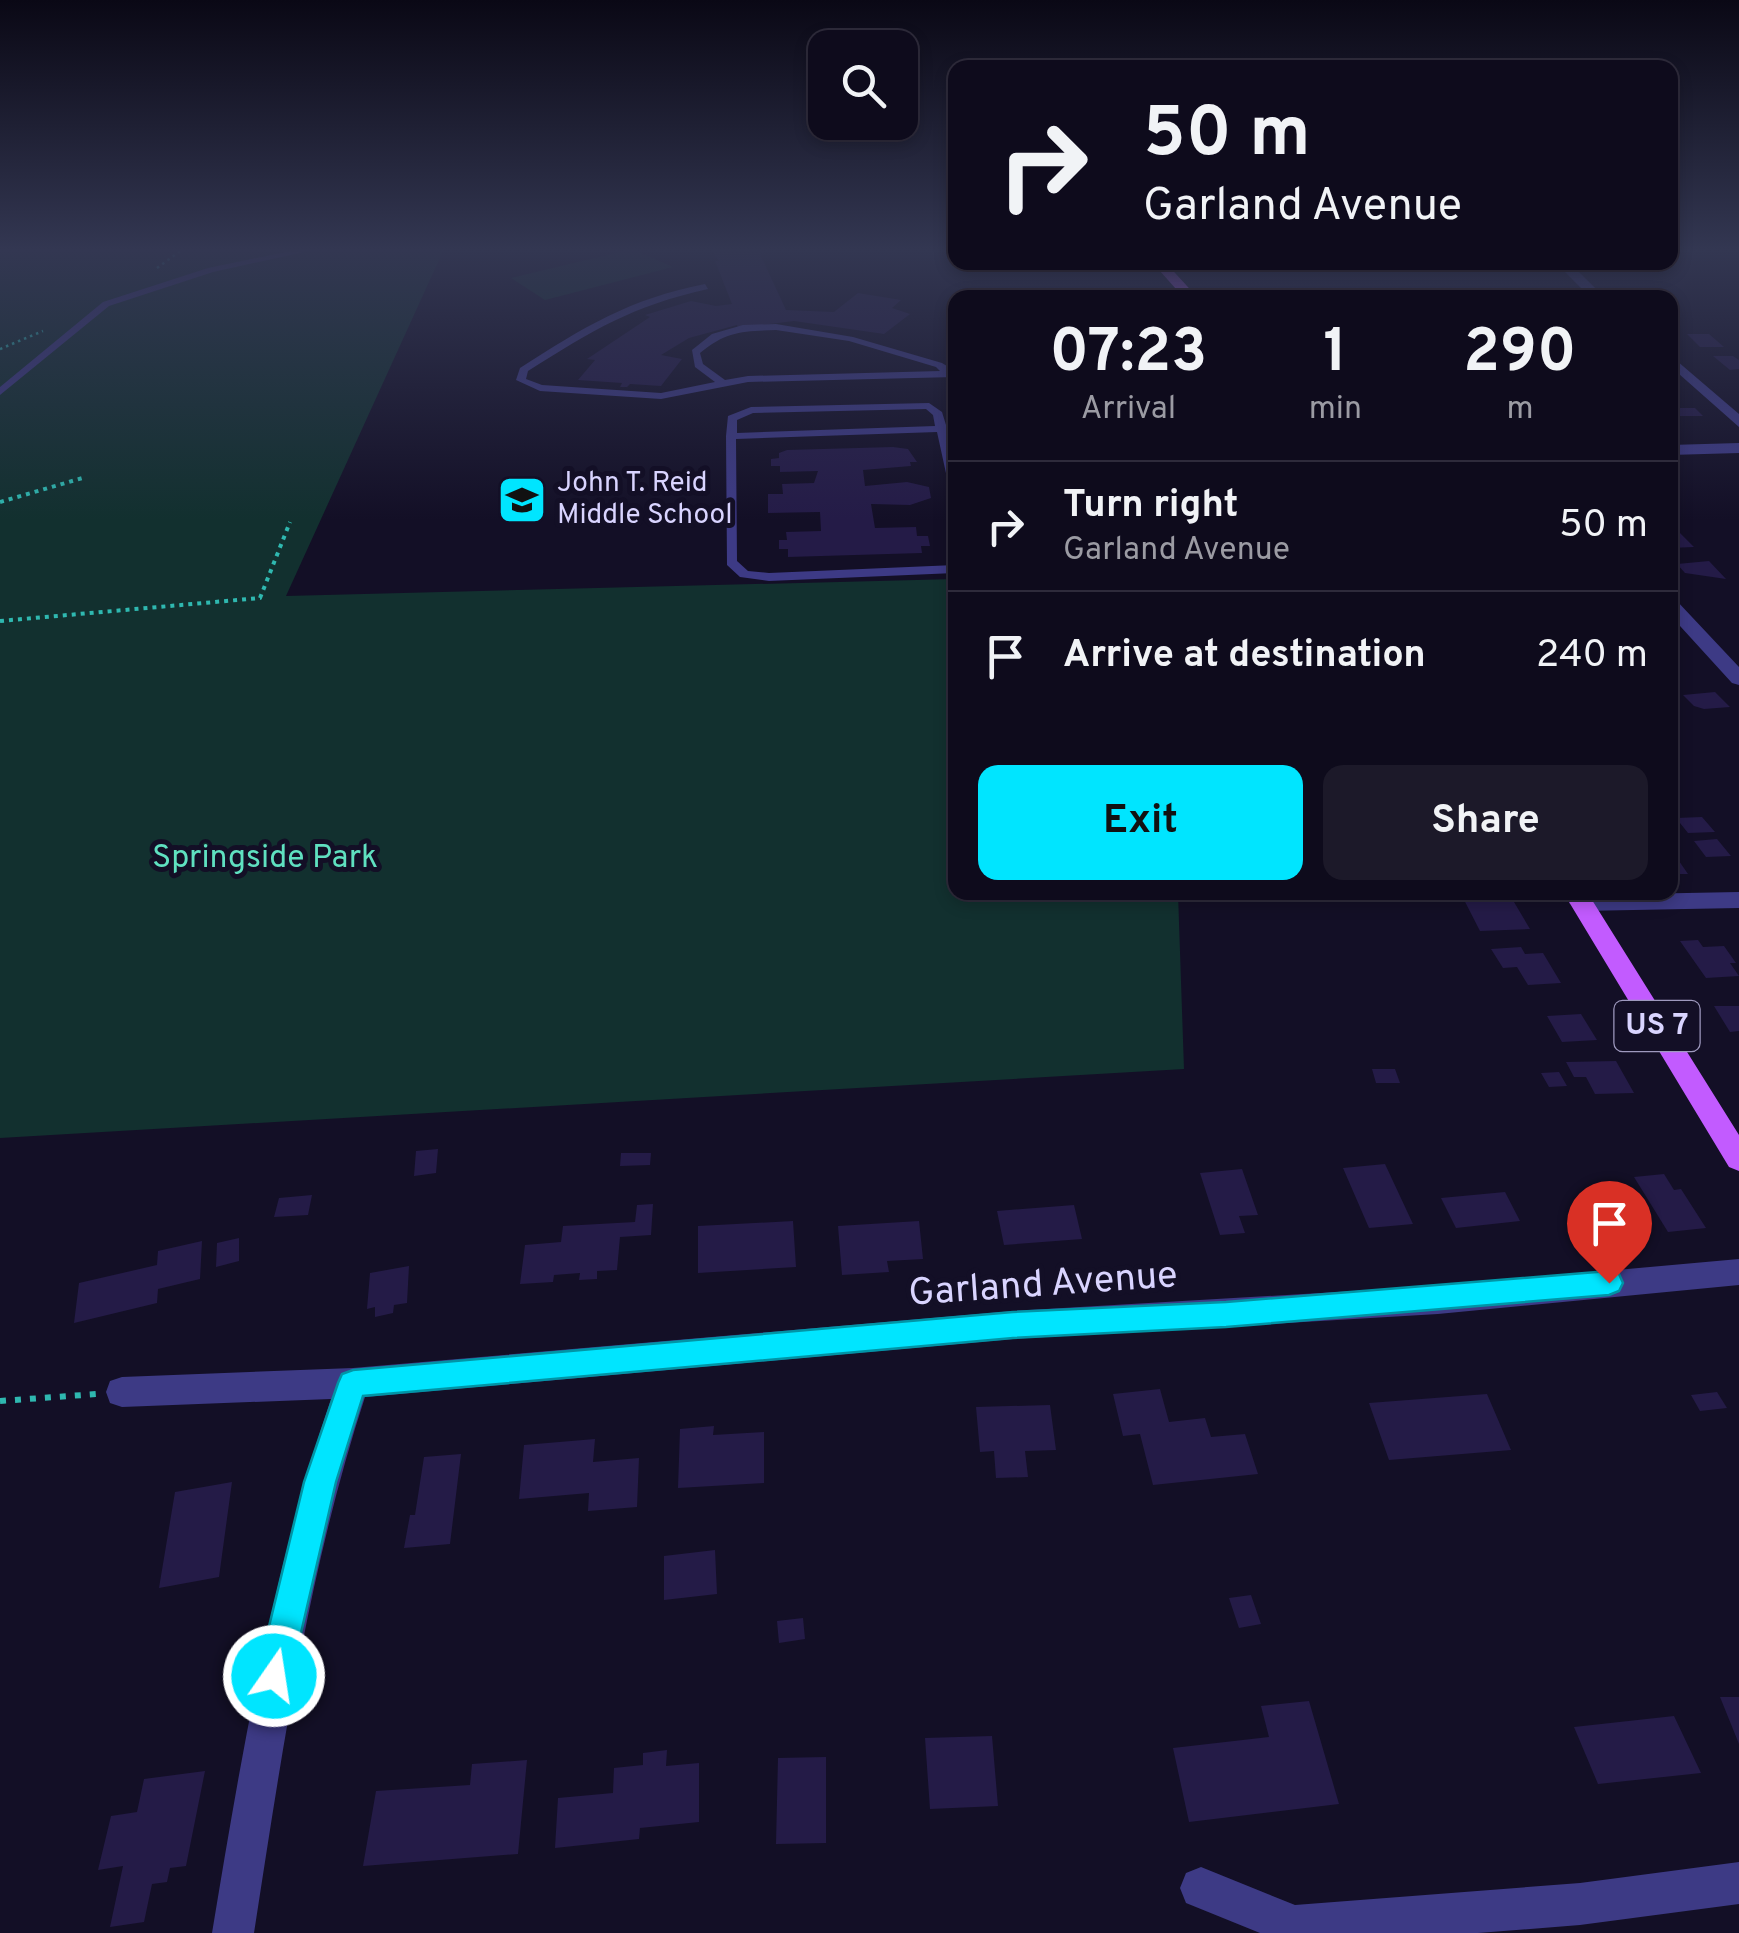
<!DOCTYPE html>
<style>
body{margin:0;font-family:Overpass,sans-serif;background:#1c1929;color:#f1f3f6;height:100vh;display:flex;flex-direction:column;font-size:38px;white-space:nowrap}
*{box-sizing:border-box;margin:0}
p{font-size:32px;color:#9b9ba3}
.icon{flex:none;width:55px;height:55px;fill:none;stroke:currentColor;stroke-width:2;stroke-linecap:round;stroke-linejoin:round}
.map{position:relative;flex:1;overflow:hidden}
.side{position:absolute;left:948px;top:290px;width:730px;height:610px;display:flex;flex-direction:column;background:#0e0b1c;border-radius:20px;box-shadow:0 5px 15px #0003,0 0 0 2px #2e2b3b}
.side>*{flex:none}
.hud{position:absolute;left:948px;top:60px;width:730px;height:210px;border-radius:20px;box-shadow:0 5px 15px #0003,0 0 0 2px #2e2b3b;background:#0e0b1c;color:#f1f3f6;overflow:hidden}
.buttons{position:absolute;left:808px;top:30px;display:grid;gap:20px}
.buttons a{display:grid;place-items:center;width:110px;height:110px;border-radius:20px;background:#0e0b1c;box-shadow:0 5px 15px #0003,0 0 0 2px #2e2b3b;font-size:50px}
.pin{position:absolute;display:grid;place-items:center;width:85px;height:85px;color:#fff;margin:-102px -42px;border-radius:50% 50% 50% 0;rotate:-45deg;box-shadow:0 0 10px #0007}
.pin .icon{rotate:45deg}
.me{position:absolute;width:110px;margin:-55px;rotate:13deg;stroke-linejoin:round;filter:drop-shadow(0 0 8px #0008)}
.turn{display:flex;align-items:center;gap:35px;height:210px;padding:0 30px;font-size:45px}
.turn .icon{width:130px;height:130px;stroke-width:2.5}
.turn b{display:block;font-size:70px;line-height:85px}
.eta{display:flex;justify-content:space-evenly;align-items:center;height:170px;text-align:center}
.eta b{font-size:60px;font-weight:700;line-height:70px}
.cta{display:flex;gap:20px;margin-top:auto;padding:20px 30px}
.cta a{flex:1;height:115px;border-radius:20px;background:#00e5ff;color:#111;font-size:40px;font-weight:700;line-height:115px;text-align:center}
.cta a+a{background:#1c1929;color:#f1f3f6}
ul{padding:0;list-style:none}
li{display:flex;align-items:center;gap:30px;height:130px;padding:0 30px;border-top:2px solid #2e2b3b}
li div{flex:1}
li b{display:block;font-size:38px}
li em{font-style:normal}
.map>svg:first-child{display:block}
.green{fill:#12302f}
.building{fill:#241b47}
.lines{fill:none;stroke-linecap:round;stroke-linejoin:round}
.path-far2{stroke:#2fb8b0;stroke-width:2.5;stroke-dasharray:2.5 4;stroke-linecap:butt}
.path-far1{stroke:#2fb8b0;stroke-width:4;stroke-dasharray:4 5;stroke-linecap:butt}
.path{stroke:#2fb8b0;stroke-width:6;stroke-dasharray:6 9;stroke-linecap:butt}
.service{fill:#3d3a85;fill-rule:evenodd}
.minor{fill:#3d3a85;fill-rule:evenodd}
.primary{fill:#c25bff;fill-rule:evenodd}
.route{fill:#00e5ff;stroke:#0095a6;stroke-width:2.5}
.labels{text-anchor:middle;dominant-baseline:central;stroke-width:10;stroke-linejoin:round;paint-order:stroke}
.far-poi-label{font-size:28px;fill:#d9d4ff;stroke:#130f26;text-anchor:start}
.shield{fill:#130f26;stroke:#9e99be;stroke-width:2.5}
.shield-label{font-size:30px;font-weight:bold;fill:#d9d4ff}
.park-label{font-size:32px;fill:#5fe0c0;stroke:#130f26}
.near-street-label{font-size:38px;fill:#d9d4ff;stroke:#130f26}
</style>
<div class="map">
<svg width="1739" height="1933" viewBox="0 0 1739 1933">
<rect width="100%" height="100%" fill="#130f26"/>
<path class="green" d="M0,249h444l-158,347 669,-17v313l223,1 6,176 -1184,69z
M632,249l41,18 -128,33 -34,-22z"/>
<path class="building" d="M710,249h51l3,4 -4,1 26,56 48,2 24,-19 43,7 -9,8 18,6 -26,20 -90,-13 -56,7 -1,-3 -48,13 -28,17 21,4 -21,27 -31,-2 -3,3h-7l2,-4 -44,-3 17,-20 -8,-1 63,-42 -5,-2 46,-14 25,5 16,-2 -17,-43h4z
M1687,334h22l15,13h-24z
M1713,356h20l6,4v9l-9,1z
M1670,408h25l8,8h-33z
M893,447l15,2 9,13h-7l1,4 -48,4 2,16 42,-4 22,5 2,11 -21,7 -39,-1 4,24 41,-1 1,9h11l2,10h-9l1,7 -134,4v-8h-9v-9h8l-1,-8 35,-1 -1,-19 -52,1v-19h15l-1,-10 32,-1 4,-12 -38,1v-6h-9v-7l8,-1v-5l8,-3z
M1670,533h10l14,14 -24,1z
M1709,561l17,18 -41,-6 -8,-9z
M1715,692l15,15 -26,2 -10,-3 -11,-11z
M1702,817l13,15 -27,1 -12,-15z
M1717,839l14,17 -25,1 -12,-16z
M1670,848l18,26h-18z
M1460,892h37l5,10h12l16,27 -50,2z
M1698,940l5,7 21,-1 12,17h-6l9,13 -33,2 -26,-37z
M1521,947l4,7 18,-1 18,30 -33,2 -11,-18 -14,1 -12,-19z
M1714,1006h25v25l-9,1z
M1581,1014l16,26 -35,2 -15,-26z
M1616,1061l18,32 -39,1 -9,-17h-12l-8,-15z
M1372,1069h23l5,14h-24z
M1559,1072l8,14 -18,1 -8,-14z
M438,1149l-2,24 -22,3 2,-25z
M621,1153h30l-1,12 -30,1z
M1385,1164l28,60 -44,4 -26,-60z
M1242,1169l16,46 -19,1 6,17 -25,2 -20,-62z
M1664,1174l10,16 7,-1 25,39 -38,4 -34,-55z
M1505,1192l15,29 -64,7 -15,-30z
M312,1195l-4,20 -34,2 5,-19z
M653,1204l-2,31 -31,2 -3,33 -20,1v8l-18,1 1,-7 -26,2 -1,7 -33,2 5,-39 36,-3 2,-16 72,-4 2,-17z
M1074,1205l8,34 -78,6 -7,-34z
M793,1221l3,46 -98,6v-47z
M919,1221l4,38 -36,2 2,11 -47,3 -4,-49z
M239,1238v23l-23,6 1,-24z
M202,1241l-2,38 -42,10 -1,14 -83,20 5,-40 78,-18 1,-14z
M409,1266l-2,37 -13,2 -1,8 -18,4v-10l-8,2 3,-36z
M1160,1389l9,33 36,-4 6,19 34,-3 13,40 -105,11 -13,-51 -17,2 -10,-42z
M1717,1392l10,16 -27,3 -9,-16z
M1487,1394l24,56 -122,10 -20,-57z
M1050,1405l6,45 -31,1 3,26 -32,1 -2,-27 -14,1 -4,-45z
M714,1426l-1,9 51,-3v51l-86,5 2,-59z
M595,1439l-2,23 46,-4 -2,49 -49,4 1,-18 -70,6 5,-54z
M461,1454l-11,90 -46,4 6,-33h5l9,-58z
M232,1482l-13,95 -60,11 16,-96z
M715,1550l2,44 -53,6v-44z
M1251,1595l10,29 -22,4 -10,-30z
M803,1618l2,21 -26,4 -2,-22z
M1720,1697h19v47z
M1309,1701l30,103 -150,18 -16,-74 96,-11 -8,-31z
M1674,1716l27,57 -103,11 -24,-57z
M992,1736l6,70 -68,3 -5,-71z
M667,1750l-1,16 33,-3v59l-59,6 -1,11 -84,9 3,-50 55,-5 1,-25 29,-3v-12z
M826,1757v86l-50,1 2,-86z
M527,1760l-9,94 -155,12 13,-75 94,-6 2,-21z
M205,1771l-19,95 -16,2 -3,14 -15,2 -8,38 -34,5 13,-61 -25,4 13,-54 26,-4 7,-33z"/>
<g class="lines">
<path class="path-far2" d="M157,268l26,-19
M0,349l43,-18"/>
<path class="path-far1" d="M0,502l86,-25
M0,621l260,-23 30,-76"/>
<path class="path" d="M0,1401l97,-7"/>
<path class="service" d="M300,249h18l-105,23 -104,34 -109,89v-8l103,-85 105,-34z
M705,284l3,5c-76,17 -115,41 -180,82l-2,8 16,6 119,8 54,-11 -20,-15 -3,-17 20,-16 31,-9 33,-1 77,13 89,26 13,8v6l-207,5 -87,17 -121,-8 -24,-11 4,-12c64,-41 109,-69 185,-84zM776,330l73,11 87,26 4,4 -192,5 -23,4 -22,-16 -3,-11c26,-22 43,-22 76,-23z
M929,403l13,9 4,13h9v6h-8l8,32v27l-6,-3 -12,-55 -201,7 1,122 11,10 21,2 186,-8v8l-186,8 -29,-4 -13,-12 -1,-129 2,-20 23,-9zM926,409l7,6 2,11 -198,7v-13l16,-7z"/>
<path class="minor" d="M1555,262h14l36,36h-14z
M1670,355l69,59v13l-69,-61z
M1739,443v10l-69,2v-10z
M1670,598l6,2 63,67v18l-7,-2 -62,-68z
M1739,892v16l-158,3 -12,-8 12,-8z
M1739,1259v26l-301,29 -425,25 -648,58c-57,175 -83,355 -111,536h-42c30,-181 60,-360 119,-534l-209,8 -12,-4 -4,-11 4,-11 12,-4 231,-9 660,-57 425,-25z
M1739,1862v42l-159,21 -102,8h-218l-74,-30 -6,-15 6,-15 15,-6 94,38 285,-22z"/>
<path class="primary" d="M1152,262h13l33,36h-14z
M1563,892h24l152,243v36l-10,-4z"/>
</g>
<linearGradient id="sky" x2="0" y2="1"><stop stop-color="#0a0815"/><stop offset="0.48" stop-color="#333752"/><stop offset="1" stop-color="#333752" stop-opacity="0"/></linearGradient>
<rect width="1739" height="520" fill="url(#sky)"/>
<path class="route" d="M1609,1271l10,3 4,9 -4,8 -10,4 -383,32 -213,11 -650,58 -27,86 -45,194 -5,12 -12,6 -12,-6 -5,-12 47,-194 34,-99 4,-9 11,-4 660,-58 213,-10z"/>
<defs>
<g id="school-square" transform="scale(2.5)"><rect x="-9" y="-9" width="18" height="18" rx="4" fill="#00e5ff" stroke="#130f26"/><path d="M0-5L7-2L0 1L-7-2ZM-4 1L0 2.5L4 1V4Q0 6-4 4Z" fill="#111"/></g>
</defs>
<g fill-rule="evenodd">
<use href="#school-square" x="522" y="500"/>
</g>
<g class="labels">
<g class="far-poi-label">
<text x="557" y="484">John T. Reid<tspan x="557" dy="32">Middle School</tspan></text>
</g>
<rect class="shield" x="1614.5" y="1001" width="85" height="50" rx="8"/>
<g class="shield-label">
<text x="1657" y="1026">US 7</text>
</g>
<g class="park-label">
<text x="265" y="859">Springside Park</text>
</g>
<g class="near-street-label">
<text transform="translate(1043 1286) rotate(-4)">Garland Avenue</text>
</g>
</g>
</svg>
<div class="buttons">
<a><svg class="icon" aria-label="search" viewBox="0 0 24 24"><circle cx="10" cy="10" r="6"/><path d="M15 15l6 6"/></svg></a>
</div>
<div class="pin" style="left:1609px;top:1283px;background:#d93025"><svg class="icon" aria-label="arrive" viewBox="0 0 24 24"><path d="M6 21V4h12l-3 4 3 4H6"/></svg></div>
<svg class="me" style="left:274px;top:1676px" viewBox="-20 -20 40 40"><circle r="17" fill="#00e5ff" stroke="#fff" stroke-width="3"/><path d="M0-11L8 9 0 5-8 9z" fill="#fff"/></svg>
<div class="hud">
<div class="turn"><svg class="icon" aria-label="right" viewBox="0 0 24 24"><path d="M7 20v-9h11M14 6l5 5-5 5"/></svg><div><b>50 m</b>Garland Avenue</div></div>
</div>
<section class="side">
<div class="eta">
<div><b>07:23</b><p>Arrival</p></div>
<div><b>1</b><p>min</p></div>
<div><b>290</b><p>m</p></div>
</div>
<ul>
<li><svg class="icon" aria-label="right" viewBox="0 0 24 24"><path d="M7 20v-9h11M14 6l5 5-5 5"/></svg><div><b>Turn right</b><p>Garland Avenue</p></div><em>50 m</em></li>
<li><svg class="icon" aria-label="arrive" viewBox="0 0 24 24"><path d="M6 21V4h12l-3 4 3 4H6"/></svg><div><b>Arrive at destination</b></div><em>240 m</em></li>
</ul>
<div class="cta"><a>Exit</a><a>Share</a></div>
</section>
</div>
